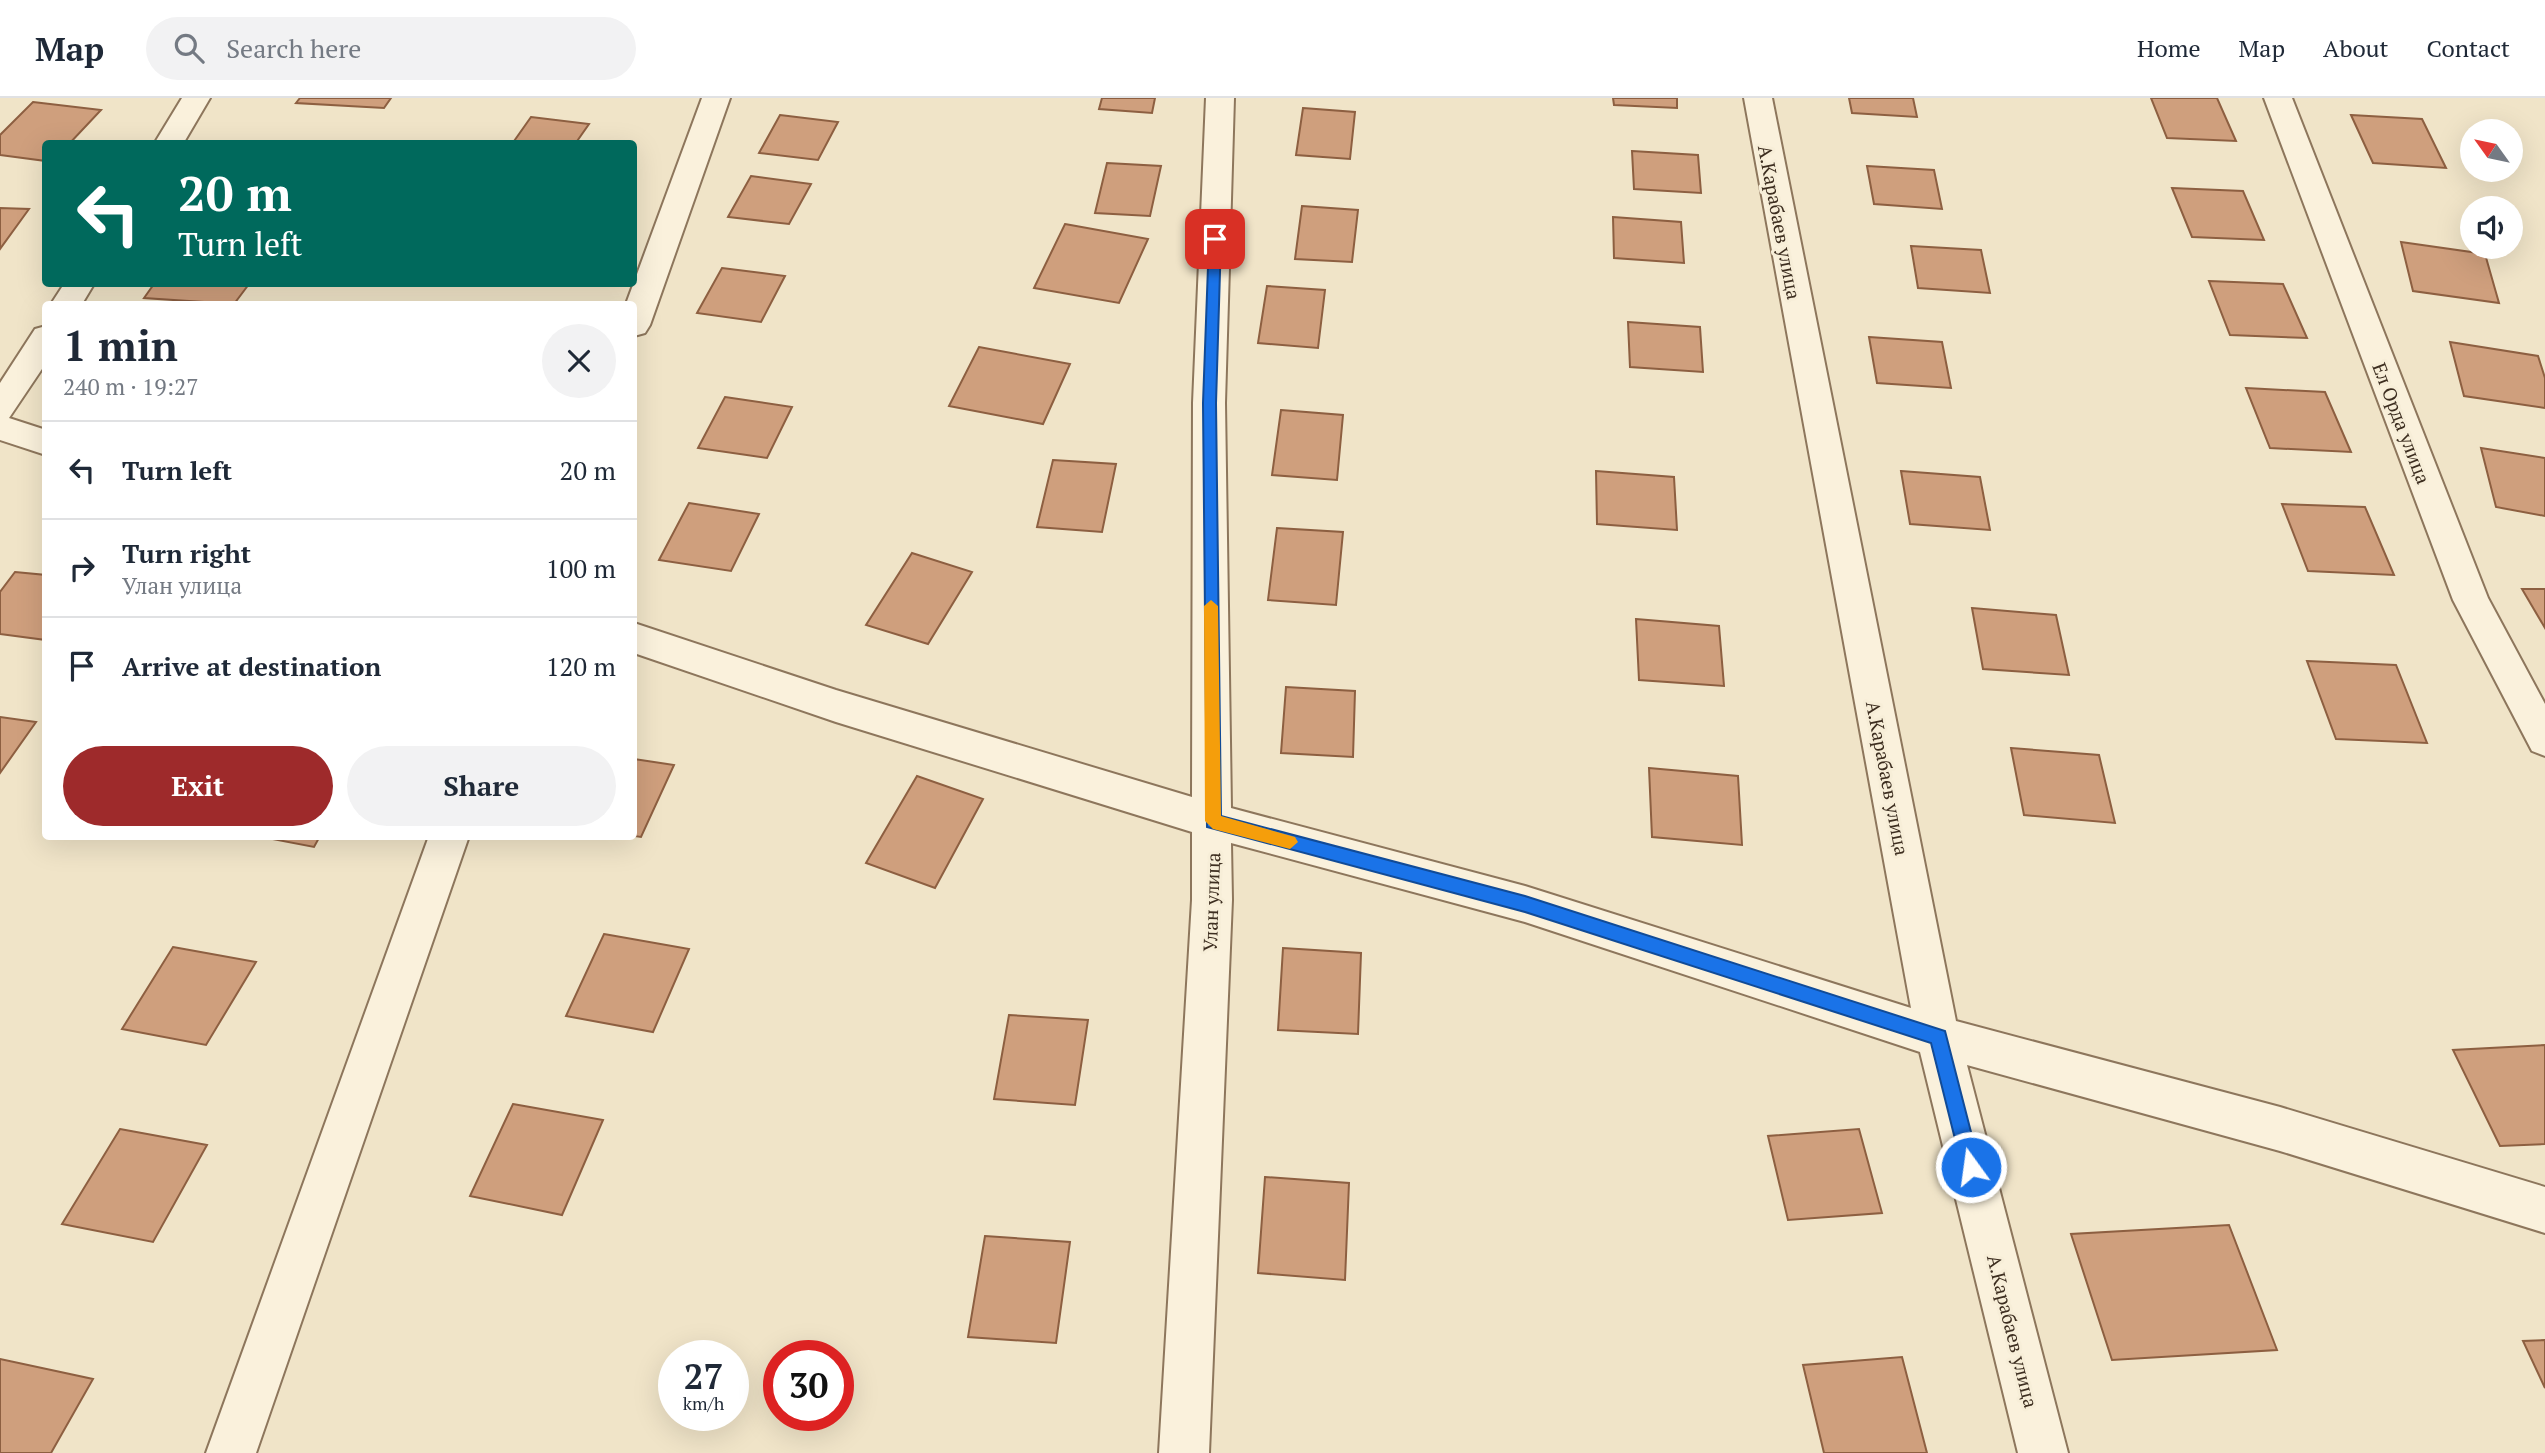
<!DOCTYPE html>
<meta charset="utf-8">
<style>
body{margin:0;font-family:"PT Serif",serif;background:#f2f2f3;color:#1f2937;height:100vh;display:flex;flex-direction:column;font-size:26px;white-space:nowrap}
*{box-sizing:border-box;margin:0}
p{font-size:23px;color:#747a83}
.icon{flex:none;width:38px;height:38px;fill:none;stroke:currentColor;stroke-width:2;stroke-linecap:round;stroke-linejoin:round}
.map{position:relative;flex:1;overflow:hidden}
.details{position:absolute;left:42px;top:203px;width:595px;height:539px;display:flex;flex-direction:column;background:#fff;border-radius:7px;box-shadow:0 7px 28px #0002}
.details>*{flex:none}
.hud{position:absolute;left:42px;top:42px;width:595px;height:147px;border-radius:7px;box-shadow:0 7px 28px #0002;background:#00695c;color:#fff;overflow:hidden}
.needle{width:46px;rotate:303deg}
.fabs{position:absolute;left:2460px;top:21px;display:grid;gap:14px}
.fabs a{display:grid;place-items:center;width:63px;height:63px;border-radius:50%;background:#fff;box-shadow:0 7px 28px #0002;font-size:35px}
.speed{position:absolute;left:658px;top:1242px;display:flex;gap:14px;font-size:35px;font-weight:700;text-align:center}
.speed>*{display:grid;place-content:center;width:91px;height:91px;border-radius:50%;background:#fff;box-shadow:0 7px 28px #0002;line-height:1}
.speed small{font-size:18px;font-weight:400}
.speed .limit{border:10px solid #d22;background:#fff;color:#111}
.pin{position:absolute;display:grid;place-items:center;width:60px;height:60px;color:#fff;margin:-30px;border-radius:14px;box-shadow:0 4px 10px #0006}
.me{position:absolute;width:77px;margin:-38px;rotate:346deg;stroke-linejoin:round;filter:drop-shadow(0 0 5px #0008)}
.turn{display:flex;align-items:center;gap:24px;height:147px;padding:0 21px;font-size:32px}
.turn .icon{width:91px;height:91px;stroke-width:2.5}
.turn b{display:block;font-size:49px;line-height:60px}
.round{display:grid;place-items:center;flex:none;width:74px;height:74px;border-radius:37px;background:#f2f2f3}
.head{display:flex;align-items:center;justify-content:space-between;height:119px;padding:0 21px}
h1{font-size:42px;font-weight:700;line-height:52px}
.button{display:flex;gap:14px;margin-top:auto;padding:14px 21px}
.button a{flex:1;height:80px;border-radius:42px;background:#9e2a2b;color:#fff;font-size:28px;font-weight:700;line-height:80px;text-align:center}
.button a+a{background:#f2f2f3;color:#1f2937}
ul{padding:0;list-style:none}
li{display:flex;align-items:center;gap:21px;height:98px;padding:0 21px;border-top:2px solid #e0e1e3}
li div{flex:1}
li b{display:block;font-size:26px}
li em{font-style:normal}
header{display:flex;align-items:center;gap:42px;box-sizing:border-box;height:98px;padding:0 35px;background:#fff;border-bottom:2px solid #e0e1e3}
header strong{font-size:33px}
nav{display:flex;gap:38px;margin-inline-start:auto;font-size:24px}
.search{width:490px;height:63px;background:#f2f2f3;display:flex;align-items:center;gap:18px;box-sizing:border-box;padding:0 24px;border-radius:38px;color:#747a83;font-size:26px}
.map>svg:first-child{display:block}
.building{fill:#cf9f7d;stroke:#8d5f41;stroke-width:2}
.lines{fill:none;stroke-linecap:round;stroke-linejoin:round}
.street-casing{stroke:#8d765c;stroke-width:4}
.street{fill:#faf1dc;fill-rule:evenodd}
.route{fill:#1a73e8;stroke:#114b97;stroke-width:2}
.slow{fill:#f59e0b}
.labels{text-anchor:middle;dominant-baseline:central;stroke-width:6;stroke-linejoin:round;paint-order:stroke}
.street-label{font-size:19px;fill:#3d2e20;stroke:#f7eed8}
</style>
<header>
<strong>Map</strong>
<div class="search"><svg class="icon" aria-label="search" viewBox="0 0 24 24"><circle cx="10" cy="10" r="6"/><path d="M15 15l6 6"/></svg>Search here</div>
<nav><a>Home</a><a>Map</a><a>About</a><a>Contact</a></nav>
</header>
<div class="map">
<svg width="2545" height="1355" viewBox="0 0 2545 1355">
<rect width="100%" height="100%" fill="#f0e4c8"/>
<path class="building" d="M300,0h91l-7,10 -88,-5z
M1102,0h53l-3,15 -53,-4z
M1613,0h64v10l-63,-3z
M1849,0h64l4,19 -65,-4z
M2151,0h66l19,43 -69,-3z
M33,4l68,8 -32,34h-23v17l-46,-6v-20z
M1303,10l52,4 -5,47 -54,-4z
M780,17l58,7 -20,38 -59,-7z
M2351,17l71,4 24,49 -73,-5z
M531,19l58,7 -14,20h-63z
M1632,53l66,4 3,38 -67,-4z
M1107,65l54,3 -11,50 -55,-3z
M1867,68l67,4 8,39 -68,-5z
M751,78l60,8 -22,40 -61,-7z
M2172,90l71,3 21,49 -72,-3z
M1302,108l56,4 -6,52 -57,-3z
M0,110l29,1 -29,40z
M1613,119l68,5 3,41 -70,-5z
M1065,126l83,15 -29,64 -85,-15z
M2401,144l84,12 14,49 -86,-12z
M1911,148l70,4 9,43 -72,-5z
M722,170l63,8 -24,46 -64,-9z
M2209,183l74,3 24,54 -77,-3z
M154,186h95l-15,20 -90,-6z
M1267,188l58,4 -7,58 -60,-5z
M1628,224l72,5 3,45 -73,-5z
M1869,239l73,5 9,46 -74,-5z
M2450,244l88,14 7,22v30l-81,-12z
M979,249l91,17 -27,60 -94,-18z
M2246,290l79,4 26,60 -81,-4z
M725,299l67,10 -25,51 -69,-10z
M1281,312l62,5 -6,65 -65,-5z
M2481,350l64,10v58l-49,-9z
M1053,362l63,4 -14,68 -65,-5z
M1596,373l78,6 3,53 -80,-6z
M1901,373l79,6 10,53 -80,-6z
M689,405l70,11 -28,57 -72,-11z
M2282,406l83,3 29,68 -86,-4z
M1277,430l66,4 -7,73 -68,-5z
M912,455l60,19 -44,72 -62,-19z
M15,474l31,3v65l-46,-6v-42z
M2522,491h23v39z
M1972,510l84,7 13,60 -86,-6z
M1636,521l83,7 5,60 -85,-6z
M2307,563l89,4 31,78 -91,-4z
M1286,589l69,4 -2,66 -72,-4z
M0,619l36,5 -36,51z
M2011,650l88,7 16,68 -91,-8z
M634,661l40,6 -33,72 -7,-1z
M1649,670l89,8 4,69 -90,-8z
M917,678l66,23 -48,89 -69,-25z
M257,738h63l-6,11z
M604,836l85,15 -36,83 -87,-16z
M173,849l83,15 -50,83 -84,-16z
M1283,850l78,5 -3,81 -80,-4z
M1009,917l79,5 -13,85 -81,-6z
M2545,947v99l-45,2 -47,-96z
M513,1006l90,16 -41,95 -92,-19z
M120,1031l87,16 -54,97 -91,-18z
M1859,1031l23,84 -94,7 -20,-84z
M1265,1079l84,6 -4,97 -87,-7z
M2229,1127l48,125 -165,10 -41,-126z
M985,1138l85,6 -14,101 -88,-6z
M2545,1242v48l-22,-47z
M1902,1259l25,96h-103l-21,-88z
M0,1261l93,20 -42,74h-51z"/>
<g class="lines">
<g class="street-casing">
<path id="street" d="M182,0h28l-27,46h-29z
M702,0h28l-80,227 -5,8 -11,3v-32h-8z
M1206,0h28l-9,305 6,405 294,78 386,122 -167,-910h28l184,923 324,86 265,80v46l-265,-82 -313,-86 101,388h-50l-98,-401 -395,-130 -294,-79 1,57 -23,553h-50l33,-553v-68l-356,-110 -202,-69v-30l202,67 356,107 1,-394z
M2264,0h28l196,500 57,106v52l-13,-5 -79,-151z
M64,186h30l-12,20h-31z
M46,228v37l-37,55 37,12v25l-46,-15v-57l35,-54z
M429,738h40l-213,617h-50z"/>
</g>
<use href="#street" class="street"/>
</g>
<path class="route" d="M1215,137l6,4 -5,164 5,413 304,80 420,135 35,136 -2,7 -7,3 -6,-3 -3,-7 -31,-124 -406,-131 -318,-85 -4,-424 6,-164z"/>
<path class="slow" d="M1211,502l7,6 3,210 74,21 3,5 -8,7 -77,-20 -8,-8 -1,-215z"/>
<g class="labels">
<g class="street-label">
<text transform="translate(1780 124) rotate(79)">А.Карабаев улица</text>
<text transform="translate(2402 325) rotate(69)">Ел Орда улица</text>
<text transform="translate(1888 680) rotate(79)">А.Карабаев улица</text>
<text transform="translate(1211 804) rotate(-88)">Улан улица</text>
<text transform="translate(2013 1233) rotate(76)">А.Карабаев улица</text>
</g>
</g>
</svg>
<div class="fabs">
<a><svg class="needle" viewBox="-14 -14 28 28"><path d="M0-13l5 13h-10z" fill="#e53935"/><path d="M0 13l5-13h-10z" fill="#747a83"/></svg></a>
<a><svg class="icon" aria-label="sound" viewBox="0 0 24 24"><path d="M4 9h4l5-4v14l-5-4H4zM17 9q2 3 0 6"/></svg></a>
</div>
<div class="speed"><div>27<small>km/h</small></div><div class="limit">30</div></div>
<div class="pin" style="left:1215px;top:141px;background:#d93025"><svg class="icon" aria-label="arrive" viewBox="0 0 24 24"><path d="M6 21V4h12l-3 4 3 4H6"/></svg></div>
<svg class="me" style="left:1971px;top:1069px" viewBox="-20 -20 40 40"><circle r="17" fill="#1a73e8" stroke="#fff" stroke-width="3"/><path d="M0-11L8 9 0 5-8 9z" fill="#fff"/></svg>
<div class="hud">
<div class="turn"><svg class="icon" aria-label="left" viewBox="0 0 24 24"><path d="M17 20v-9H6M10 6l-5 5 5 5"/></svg><div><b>20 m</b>Turn left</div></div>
</div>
<section class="details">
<div class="head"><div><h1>1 min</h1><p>240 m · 19:27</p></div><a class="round"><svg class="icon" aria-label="close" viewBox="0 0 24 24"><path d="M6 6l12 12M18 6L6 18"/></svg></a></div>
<ul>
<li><svg class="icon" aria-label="left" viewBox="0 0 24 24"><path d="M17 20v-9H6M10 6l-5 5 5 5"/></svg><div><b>Turn left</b></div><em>20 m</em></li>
<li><svg class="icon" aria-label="right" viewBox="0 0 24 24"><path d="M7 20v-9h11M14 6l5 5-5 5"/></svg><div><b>Turn right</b><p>Улан улица</p></div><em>100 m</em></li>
<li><svg class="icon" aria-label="arrive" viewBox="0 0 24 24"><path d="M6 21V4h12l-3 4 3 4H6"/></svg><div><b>Arrive at destination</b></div><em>120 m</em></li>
</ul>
<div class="button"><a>Exit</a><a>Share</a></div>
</section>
</div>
